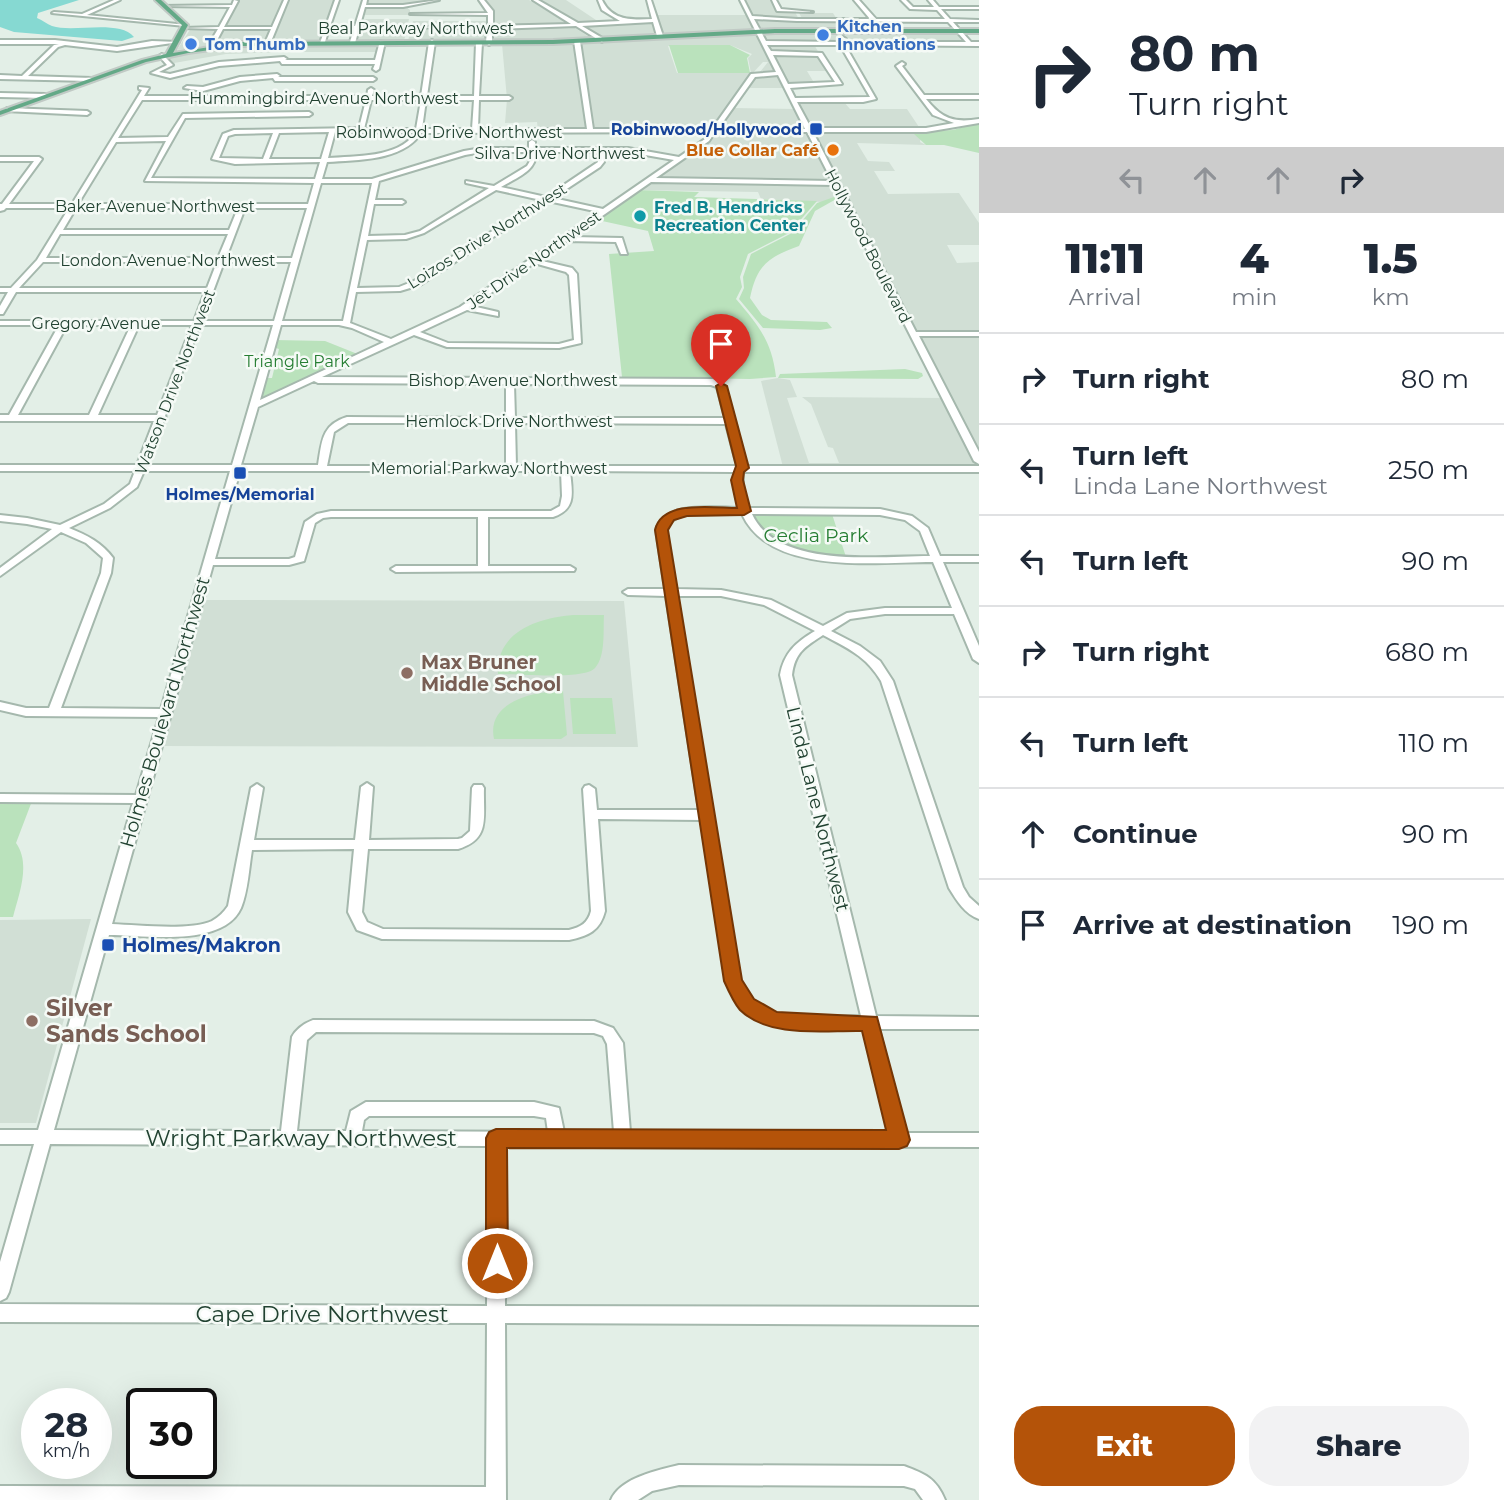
<!DOCTYPE html>
<meta charset="utf-8">
<style>
body{margin:0;font-family:Montserrat,sans-serif;background:#f2f2f3;color:#1f2937;height:100vh;display:flex;flex-direction:column;font-size:26px;white-space:nowrap}
*{box-sizing:border-box;margin:0}
p{font-size:23px;color:#747a83}
.icon{flex:none;width:38px;height:38px;fill:none;stroke:currentColor;stroke-width:2;stroke-linecap:round;stroke-linejoin:round}
.map{position:relative;flex:1;overflow:hidden}
.drawer{display:flex;flex-direction:column;background:#fff;width:525px}
.drawer>*{flex:none}
.banner{background:#fff;color:#1f2937;overflow:hidden}
.speed{position:absolute;left:21px;top:1388px;display:flex;gap:14px;font-size:35px;font-weight:700;text-align:center}
.speed>*{display:grid;place-content:center;width:91px;height:91px;border-radius:50%;background:#fff;box-shadow:0 7px 28px #0002;line-height:1}
.speed small{font-size:18px;font-weight:400}
.speed .limit{border:4px solid #111;border-radius:10px;background:#fff;color:#111}
.pin{position:absolute;display:grid;place-items:center;width:60px;height:60px;color:#fff;margin:-72px -30px;border-radius:50% 50% 50% 0;rotate:-45deg;box-shadow:0 0 7px #0007}
.pin .icon{rotate:45deg}
.me{position:absolute;width:77px;margin:-38px;rotate:0deg;stroke-linejoin:round;filter:drop-shadow(0 0 5px #0008)}
.turn{display:flex;align-items:center;gap:24px;height:147px;padding:0 35px;font-size:32px}
.turn .icon{width:91px;height:91px;stroke-width:2.5}
.turn b{display:block;font-size:49px;line-height:60px}
.lanes{display:flex;align-items:center;height:66px;padding:0 35px;background:#0003;justify-content:center;gap:35px;direction:ltr}
.lanes .off{opacity:.35}
.eta{display:flex;justify-content:space-evenly;align-items:center;height:119px;text-align:center}
.eta b{font-size:42px;font-weight:800;line-height:49px}
.button{display:flex;gap:14px;margin-top:auto;padding:14px 35px}
.button a{flex:1;height:80px;border-radius:28px;background:#b45309;color:#fff;font-size:28px;font-weight:800;line-height:80px;text-align:center}
.button a+a{background:#f2f2f3;color:#1f2937}
ul{padding:0;list-style:none}
li{display:flex;align-items:center;gap:21px;height:91px;padding:0 35px;border-top:2px solid #e0e1e3}
li div{flex:1}
li b{display:block;font-size:26px}
li em{font-style:normal}
main{display:flex;flex:1;min-height:0}
.map>svg:first-child{display:block}
.built{fill:#d1dfd5;fill-rule:evenodd}
.green{fill:#bae2bc}
.water{fill:#86d9d2}
.lines{fill:none;stroke-linecap:round;stroke-linejoin:round}
.minor-casing{stroke:#a5b8ad;stroke-width:4}
.major-casing{stroke:#c1cac5;stroke-width:4}
.minor{fill:#fff;fill-rule:evenodd}
.major{fill:#63a987;fill-rule:evenodd}
.route{fill:#b45309;stroke:#753606;stroke-width:2}
.shop-dot{fill:#3f7fe0;stroke:#f5faf6;stroke-width:2.5}
.transit-dot{fill:#1a4fb4;stroke:#f5faf6;stroke-width:2.5}
.food-dot{fill:#e8710a;stroke:#f5faf6;stroke-width:2.5}
.culture-dot{fill:#0f9aa8;stroke:#f5faf6;stroke-width:2.5}
.education-dot{fill:#8d6e63;stroke:#f5faf6;stroke-width:2.5}
.labels{text-anchor:middle;dominant-baseline:central;stroke-width:5;stroke-linejoin:round;paint-order:stroke}
.far-shop-label{font-size:16px;font-weight:bold;fill:#366cbe;stroke:#f5faf6;text-anchor:start}
.far-street-label{font-size:16px;fill:#214231;stroke:#f5faf6}
.far-transit-label{font-size:16px;font-weight:bold;fill:#164399;stroke:#f5faf6;text-anchor:end}
.far-food-label{font-size:16px;font-weight:bold;fill:#c56008;stroke:#f5faf6;text-anchor:end}
.far-culture-label{font-size:16px;font-weight:bold;fill:#0d838f;stroke:#f5faf6;text-anchor:start}
.far-park-label{font-size:16px;fill:#267e33;stroke:#f5faf6}
.park-label{font-size:19px;fill:#267e33;stroke:#f5faf6}
.education-label{font-size:19px;font-weight:bold;fill:#785e54;stroke:#f5faf6;text-anchor:start}
.street-label{font-size:19px;fill:#214231;stroke:#f5faf6}
.transit-label{font-size:19px;font-weight:bold;fill:#164399;stroke:#f5faf6;text-anchor:start}
.near-education-label{font-size:23px;font-weight:bold;fill:#785e54;stroke:#f5faf6;text-anchor:start}
.near-street-label{font-size:23px;fill:#214231;stroke:#f5faf6}
</style>
<main>
<div class="map">
<svg width="979" height="1500" viewBox="0 0 979 1500">
<rect width="100%" height="100%" fill="#e3efe7"/>
<path class="built" d="M239,0h45l-18,41 -51,4z
M288,0h47l-15,40 -50,1z
M367,0h67l-30,5 6,5v5h-47z
M483,0h46l64,39 -102,2 2,-30z
M539,0h27l33,22 53,-1 5,14 -53,3z
M744,0h28l4,10 19,2 5,9 3,-1 -4,-7h34l5,8h18l7,8h-104z
M654,15h94l7,14 -95,5z
M361,19h48l-5,22h-49z
M413,21h76l-1,20h-80z
M191,28h28l-8,17 -34,5z
M837,32l4,10 -28,1 6,10h-4l14,18h-22l9,15 -28,-1 -27,-52z
M840,32l118,1 9,10 -121,-1z
M757,33l28,55h-38l21,-26h-5l-12,13 -37,55h-122l-13,-87zM730,45l22,9 -4,4 3,15h-74l-9,-27z
M575,43l13,87 -50,1 -1,-9 -32,1 2,-24 -5,-55z
M288,44l-3,8 -59,2 -52,9 -8,-6 61,-10z
M292,44h88l-2,8h-89z
M796,101h47l7,8h57l14,21h-110z
M734,108l62,1 10,21h-87z
M718,131h89l26,51 -180,-3 56,-39z
M811,131h111l-2,11 6,3 -69,-2 11,18 21,1 6,9h-21l14,23 71,-1 20,30v22h-32l10,18 22,-1v71h-63z
M651,181l183,3 7,13 -18,5 -62,-3 -3,-7 -120,-2z
M917,335h62v119z
M778,378l12,2 7,17 -10,1 22,65h30l-6,-15 -5,-1 -17,-43 -9,-7 141,1 36,70 -196,-1 -22,-86z
M205,600l419,1 14,146 -476,-1z
M91,919l-55,204h-36v-203z"/>
<path class="green" d="M669,45h61l20,10 -3,3 3,15h-72z
M971,125h8v28l-35,-8h-18l-12,-11v-2l39,-2z
M635,190l64,2 -5,5 123,4 -28,32 -41,21 -8,23 2,10 -6,12c22,26 36,42 40,78l-26,2 -128,-2 -13,-123 45,-3 -6,-20 -55,-12z
M834,197l4,1 -23,13 -16,35c-31,11 -42,19 -49,52l12,17 9,5 56,2 5,6 -12,2 -57,-2 -24,-29 5,-11 -1,-11 8,-23 41,-21 25,-30z
M275,340l50,1 35,14 -102,47 7,-24h7l7,-29 -6,-2z
M905,369l17,4 1,3 -5,3 -140,-1 2,-4z
M750,514h82l14,43 -28,-1 -49,-16z
M573,615h31c-1,15 2,41 -9,53 -10,12 -79,6 -97,6 -2,-42 39,-56 75,-59z
M563,691l4,44 -6,4h-67c-8,-38 41,-48 69,-48z
M570,698h42l4,36h-43z
M0,801h32l-16,42c15,21 3,51 -3,74h-13z"/>
<path class="water" d="M0,0h79l-41,13 -1,5c5,2 10,6 15,8 21,7 67,-7 82,11l-12,4 -108,-9 -14,-5z"/>
<g class="lines">
<g class="minor-casing">
<path id="minor" d="M114,0h6l-33,15 100,10 -2,1 -133,-13 2,-1 28,2z
M234,0l4,1 -14,26h48l12,-27h4l-18,44 -5,-1 6,-14h-48l-8,15 1,3 -5,1 -2,-4 9,-15 -35,-1 36,-1 11,-20 -67,-1 69,-1z
M335,0h4l-9,26h25l8,-26h4l-1,5h37l36,-5 -36,7h-38l-10,36 -5,-1 4,-14h-25l-4,14 -5,1z
M479,0h5l9,11v15l78,-2 -38,-24h5l40,23 42,-2 -18,-11 -4,-10h4c10,21 30,20 50,19l-5,-19h4l12,36h-6l-4,-14 -71,4 22,13 -2,3 -26,-16 -84,3v14l-3,2 -3,-2 1,-14 -79,-2 80,-1v-11l-78,-1 78,-1z
M740,0h4l8,16 45,3h73l-16,-19h5l17,19h69l-8,-9 -27,-1 -9,-9h5l7,7h21l-6,-7h5l6,7h40v2h-38l9,10 29,1v2h-26l18,20h8v4l-134,-1 31,54 -13,3h-66l14,26h115l28,-5 -21,-8 -37,-49 6,-4 3,2 -3,2 22,29h55v4h-53c16,20 28,24 53,20v4l-53,9h-113l103,200h63v4h-60l60,116v12l-5,-3 -140,-276 -183,-3 -79,55 50,1 5,16h-6l-5,-12 -50,-1 -28,19 34,8 5,6 4,69 -22,5 -112,-1 -33,-12 -92,42 391,2 12,7 21,80h233v6h-236c-1,12 1,24 6,36l131,1 32,7 16,12 12,28h39v6h-36l36,84v17l-6,-4 -19,-45h-69l-35,5 -19,12 29,15 20,15 13,20 70,206 6,10 10,9v13c-14,-5 -22,-18 -30,-31l-68,-207c-15,-25 -32,-32 -58,-46 -18,12 -28,17 -31,40l84,341 103,1v12h-100l26,104h74v14l-475,-1 1,160 474,1v18l-474,-2 1,177h-506v-14l486,1 1,-164 -487,-1v-18l487,2 1,-160 -438,-2 -41,148 -3,6 -6,3v-39l34,-118h-34v-14h38l95,-327 -133,-1v-8l136,1 23,-78 -133,-1 -26,-6v-8l26,6h23l52,-135 2,-15 -17,-15 -25,-11 -61,44v-8l52,-39 -25,-5 -27,-3v-6l27,3 33,7 44,-21 26,-20 5,-13h-135v-6h137l17,-44h-154v-6h9l50,-90h-59v-4h194l11,-29h-189l-13,22h-3v-8l8,-14h-8v-4h11l26,-28 32,-52h-63l-2,2 -4,1v-7h2l32,-43h-34v-4h39l3,2 -33,45h63l70,-114 -3,-1v-2l10,1 -5,8h223l1,-6 3,-2 3,2 -2,6h49l8,-54 3,-2 3,2 -8,54h47l2,-53 3,-2 3,2 -3,53h30l3,2 -3,2h-30l-1,29h109l-13,-88 3,-2 3,2 13,88h119l39,-55 25,-2zM754,19l43,2 151,1 18,20h-121l1,-3 -3,-2 -3,5 -74,-1zM767,45h73l30,52 -75,1 -5,-10 52,-4 -20,-31 -51,-2zM773,55l45,1 17,26 -47,2zM778,75l27,54h-87l37,-52zM142,100h224l-7,28 -125,2 -11,4 -11,25 23,5 85,-2 -5,17 -164,-1 34,-60 124,-2 3,-2 -3,-2 -126,2 -15,23 -50,1zM371,100h50l-5,29h-52zM426,100h48l-2,29h-50zM329,132l-8,27h-52l10,-26zM335,132l80,1c-16,25 -61,23 -87,25zM709,132l-4,7 -26,18 -51,-9h-93v-6l-3,-2 -3,2v6h-47l-18,3 -92,28h-50l5,-17c30,-2 76,-1 94,-29zM715,132h92l25,49 -176,-3 53,-37zM273,133l-10,26 -44,-1 9,-22 7,-2zM166,141l-21,40 169,2 -6,21h-230l38,-62zM482,152h47l1,9 -3,5 -33,20 -28,-5v2l23,5 -69,43 -15,4 -37,1 6,-32h28l3,-2 -3,-2h-27l4,-19 86,-26zM536,152h61l1,10 -52,35 -45,-10c15,-9 36,-16 35,-35zM603,152h25l46,8 -71,49 -50,-11 47,-31 4,-5zM321,183h51l-29,138h-61zM496,190l45,10 -127,81 -15,6 -42,1 10,-48 39,-1 18,-6zM548,201l51,11 -139,95 -69,32 -41,-16 6,-31 44,-1 20,-6zM76,208h162l-9,22h-166zM245,208h62l-15,50h-66zM60,234h168l-10,24h-172zM43,262h174l-10,26h-188zM224,262h67l-17,59h-72zM534,263l32,9 3,3 5,65 -15,4 -111,-1 -28,-11 47,-22 31,6v-4l-26,-6zM67,325h64l-42,90h-71zM139,325h53l-35,90h-59zM200,325h73l-41,140h-86l18,-45 2,-2 -1,-2zM281,325h58l13,3 32,14 -124,58zM314,381l4,2 188,1v34l-159,-1c-26,8 -25,25 -29,48h-77l17,-58zM514,384l197,1 6,2 8,31h-210zM348,423h158v43h-179l7,-34zM515,423l211,1 11,42h-221zM144,471h86l-69,238 -100,-1 50,-135 2,-15c-11,-15 -26,-23 -44,-30l41,-20 27,-21zM240,471h321l1,25 -2,10 -9,5h-220l-14,3 -12,8 -10,35 -6,2h-74zM570,471l164,1v15l6,21c-25,0 -75,-8 -84,22l9,59h-37l-5,3 5,3 38,1 33,214h-102l-2,-21 -6,-4 -4,1 -2,3 8,122c-3,12 -10,16 -22,19l-186,-1 -16,-7 -5,-10 6,-63h90c33,-10 25,-32 26,-61l-2,-3h-8l-2,3 -2,43 -8,7 -4,1 -89,1 4,-53 -6,-4 -6,4 -6,53h-101l9,-52 -6,-4 -6,4 -23,118c-4,6 -9,11 -16,15 -22,10 -74,4 -100,3l101,-359h76l15,-4 11,-38 8,-5 8,-1h147v49h-82l-5,3 5,3 178,-1 1,-2 -5,-3h-82v-49h65c24,-8 19,-25 17,-46zM690,514h52c28,62 134,48 191,48l19,46h-67l-38,5 -24,13 -52,-26 -50,-10 -45,-1 -10,-59c3,-11 14,-14 24,-16zM752,514l128,1 25,5 15,11 10,25c-51,0 -153,13 -178,-42zM677,596h44l43,9 51,26c-19,11 -31,22 -35,44l81,341c-29,0 -88,8 -109,-16 -5,-5 -8,-14 -12,-20zM598,819l103,1 25,161 16,28 15,9 29,10 78,1 25,104 -259,-1 -7,-89 -10,-15 -19,-7 -281,-1c-8,3 -17,9 -21,17l-11,94 -227,-1 55,-195c36,0 114,13 132,-27 7,-17 8,-40 11,-58l102,-1 -6,63 9,18 25,9 187,1c19,-4 31,-9 36,-29zM316,1032l278,1 9,3 4,8 7,88h-50l-5,-24 -25,-6h-168l-15,9 -5,20h-49l10,-91zM369,1116h165l12,2 2,14 -186,-1 2,-11z
M772,0h4l5,9 32,3 -36,-1z
M0,40h55l62,7 35,-6 27,1 -62,9 -52,-6 -7,2 -30,29 64,2 -2,3 -90,-2v-4l22,1 32,-31 5,-1h-59z
M380,41l5,1 -6,27 -3,2 -3,-2 2,-5h-93l-2,-3 -61,5 -49,12 -19,-5 16,-8 -8,-9 3,-2 11,11 -14,7 11,2 49,-12 65,-5 3,2 -2,1h90z
M277,74l3,2 -2,1h95l3,2 -3,2h-98l-2,-3 -33,3 -37,10 -19,-3 3,-2 16,1 37,-10z
M0,93l45,1 3,2 -3,2 -45,-1z
M7,108l80,3 3,2 -3,2 -82,-4z
M679,1465l225,1c21,8 32,12 41,34h-22l-8,-11 -11,-3 -225,-1 -27,6 -14,9h-27c9,-22 47,-30 68,-35z"/>
</g>
<g class="major-casing">
<path id="major" d="M155,0h6l27,25 -15,28 67,-11 313,-2 222,-11h204v4h-204l-222,11 -313,2 -52,7 -42,9 -146,53v-4l142,-51 24,-6 16,-29z"/>
</g>
<use href="#minor" class="minor"/>
<use href="#major" class="major"/>
</g>
<path class="route" d="M721,383l6,3 22,82 -5,4 -1,8 8,31 -7,4 -57,1 -13,4 -6,10 74,450 12,19 23,13 100,5 33,123 -3,6 -8,3 -392,-1 1,115 -3,7 -8,3 -8,-3 -3,-7v-125l3,-6 7,-3 390,1 -24,-99c-37,-1 -92,8 -122,-21 -6,-7 -12,-20 -16,-29l-69,-451c7,-31 59,-22 82,-22l-6,-28 5,-14 -20,-80z"/>
<g class="shop-dot">
<circle cx="823" cy="35" r="7"/>
<circle cx="191" cy="44" r="7"/>
</g>
<g class="transit-dot">
<rect x="809" y="122" width="14" height="14" rx="3.5"/>
<rect x="233" y="466" width="14" height="14" rx="3.5"/>
<rect x="101" y="938" width="14" height="14" rx="3.5"/>
</g>
<circle class="food-dot" cx="833" cy="150" r="7"/>
<circle class="culture-dot" cx="640" cy="216" r="7"/>
<g class="education-dot">
<circle cx="407" cy="673" r="7"/>
<circle cx="32" cy="1021" r="7"/>
</g>
<g class="labels">
<g class="far-shop-label">
<text x="837" y="26">Kitchen<tspan x="837" dy="18">Innovations</tspan></text>
<text x="205" y="44">Tom Thumb</text>
</g>
<g class="far-street-label">
<text x="416" y="28">Beal Parkway Northwest</text>
<text x="324" y="98">Hummingbird Avenue Northwest</text>
<text x="449" y="132">Robinwood Drive Northwest</text>
<text x="560" y="153">Silva Drive Northwest</text>
<text x="155" y="206">Baker Avenue Northwest</text>
<text transform="translate(487 236) rotate(-32)">Loizos Drive Northwest</text>
<text transform="translate(868 246) rotate(63)">Hollywood Boulevard</text>
<text x="168" y="260">London Avenue Northwest</text>
<text transform="translate(534 260) rotate(-35)">Jet Drive Northwest</text>
<text x="96" y="323">Gregory Avenue</text>
<text x="513" y="380">Bishop Avenue Northwest</text>
<text transform="translate(175 382) rotate(-69)">Watson Drive Northwest</text>
<text x="509" y="421">Hemlock Drive Northwest</text>
<text x="489" y="468">Memorial Parkway Northwest</text>
</g>
<g class="far-transit-label">
<text x="802" y="129">Robinwood/Hollywood</text>
<text x="240" y="494" text-anchor="middle">Holmes/Memorial</text>
</g>
<g class="far-food-label">
<text x="819" y="150">Blue Collar Café</text>
</g>
<g class="far-culture-label">
<text x="654" y="207">Fred B. Hendricks<tspan x="654" dy="18">Recreation Center</tspan></text>
</g>
<g class="far-park-label">
<text x="297" y="361">Triangle Park</text>
</g>
<g class="park-label">
<text x="816" y="535">Ceclia Park</text>
</g>
<g class="education-label">
<text x="421" y="662">Max Bruner<tspan x="421" dy="22">Middle School</tspan></text>
</g>
<g class="street-label">
<text transform="translate(165 712) rotate(-74)">Holmes Boulevard Northwest</text>
<text transform="translate(818 809) rotate(76)">Linda Lane Northwest</text>
</g>
<g class="transit-label">
<text x="122" y="945">Holmes/Makron</text>
</g>
<g class="near-education-label">
<text x="46" y="1008">Silver<tspan x="46" dy="26">Sands School</tspan></text>
</g>
<g class="near-street-label">
<text x="301" y="1138">Wright Parkway Northwest</text>
<text x="322" y="1314">Cape Drive Northwest</text>
</g>
</g>
</svg>
<div class="speed"><div>28<small>km/h</small></div><div class="limit">30</div></div>
<div class="pin" style="left:721px;top:386px;background:#d93025"><svg class="icon" aria-label="arrive" viewBox="0 0 24 24"><path d="M6 21V4h12l-3 4 3 4H6"/></svg></div>
<svg class="me" style="left:497px;top:1263px" viewBox="-20 -20 40 40"><circle r="17" fill="#b45309" stroke="#fff" stroke-width="3"/><path d="M0-11L8 9 0 5-8 9z" fill="#fff"/></svg>
</div>
<section class="drawer">
<div class="banner">
<div class="turn"><svg class="icon" aria-label="right" viewBox="0 0 24 24"><path d="M7 20v-9h11M14 6l5 5-5 5"/></svg><div><b>80 m</b>Turn right</div></div>
<div class="lanes"><svg class="icon off" aria-label="left" viewBox="0 0 24 24"><path d="M17 20v-9H6M10 6l-5 5 5 5"/></svg><svg class="icon off" aria-label="ahead" viewBox="0 0 24 24"><path d="M12 20V5M6 11l6-6 6 6"/></svg><svg class="icon off" aria-label="ahead" viewBox="0 0 24 24"><path d="M12 20V5M6 11l6-6 6 6"/></svg><svg class="icon" aria-label="right" viewBox="0 0 24 24"><path d="M7 20v-9h11M14 6l5 5-5 5"/></svg></div>
</div>
<div class="eta">
<div><b>11:11</b><p>Arrival</p></div>
<div><b>4</b><p>min</p></div>
<div><b>1.5</b><p>km</p></div>
</div>
<ul>
<li><svg class="icon" aria-label="right" viewBox="0 0 24 24"><path d="M7 20v-9h11M14 6l5 5-5 5"/></svg><div><b>Turn right</b></div><em>80 m</em></li>
<li><svg class="icon" aria-label="left" viewBox="0 0 24 24"><path d="M17 20v-9H6M10 6l-5 5 5 5"/></svg><div><b>Turn left</b><p>Linda Lane Northwest</p></div><em>250 m</em></li>
<li><svg class="icon" aria-label="left" viewBox="0 0 24 24"><path d="M17 20v-9H6M10 6l-5 5 5 5"/></svg><div><b>Turn left</b></div><em>90 m</em></li>
<li><svg class="icon" aria-label="right" viewBox="0 0 24 24"><path d="M7 20v-9h11M14 6l5 5-5 5"/></svg><div><b>Turn right</b></div><em>680 m</em></li>
<li><svg class="icon" aria-label="left" viewBox="0 0 24 24"><path d="M17 20v-9H6M10 6l-5 5 5 5"/></svg><div><b>Turn left</b></div><em>110 m</em></li>
<li><svg class="icon" aria-label="ahead" viewBox="0 0 24 24"><path d="M12 20V5M6 11l6-6 6 6"/></svg><div><b>Continue</b></div><em>90 m</em></li>
<li><svg class="icon" aria-label="arrive" viewBox="0 0 24 24"><path d="M6 21V4h12l-3 4 3 4H6"/></svg><div><b>Arrive at destination</b></div><em>190 m</em></li>
</ul>
<div class="button"><a>Exit</a><a>Share</a></div>
</section>
</main>
